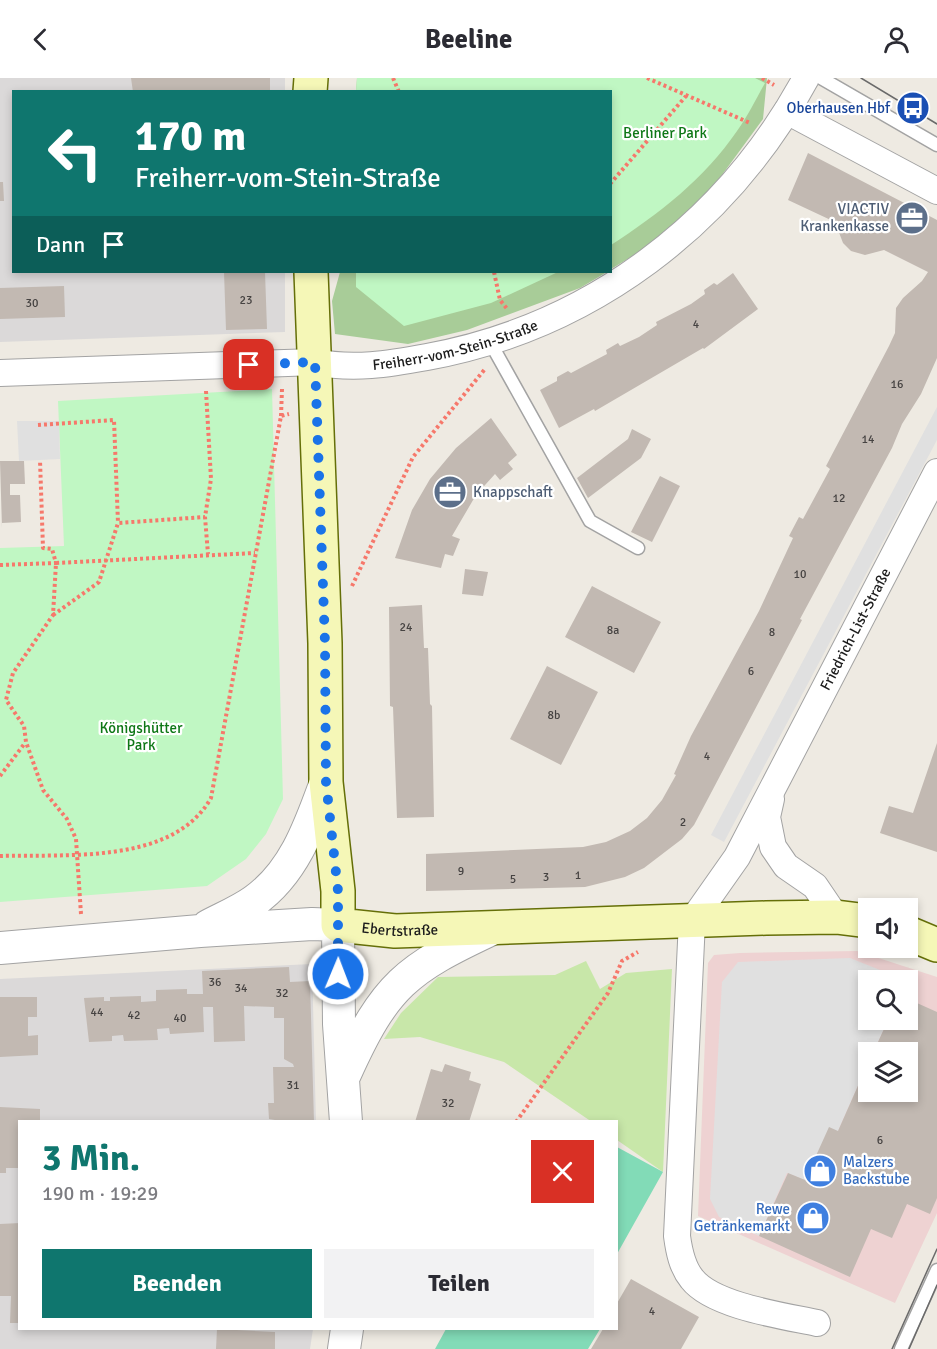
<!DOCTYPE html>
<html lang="de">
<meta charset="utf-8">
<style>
body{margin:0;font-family:Signika,sans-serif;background:#f2f2f3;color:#2b2b33;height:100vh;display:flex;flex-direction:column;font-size:22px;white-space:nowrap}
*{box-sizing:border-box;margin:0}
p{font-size:20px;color:#7c7c81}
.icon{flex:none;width:33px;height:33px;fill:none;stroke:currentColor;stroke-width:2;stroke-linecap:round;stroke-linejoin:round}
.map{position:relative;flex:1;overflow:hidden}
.drawer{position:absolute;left:18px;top:1042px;width:600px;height:210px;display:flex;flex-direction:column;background:#fff;border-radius:0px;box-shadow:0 3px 9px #0003}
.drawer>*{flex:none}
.banner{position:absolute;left:12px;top:12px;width:600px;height:183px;border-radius:0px;box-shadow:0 3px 9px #0003;background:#0f766e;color:#fff;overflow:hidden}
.fabs{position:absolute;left:858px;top:820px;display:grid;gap:12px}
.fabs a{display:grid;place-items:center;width:60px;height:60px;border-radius:0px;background:#fff;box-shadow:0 3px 9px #0003;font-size:30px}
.pin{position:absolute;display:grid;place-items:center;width:51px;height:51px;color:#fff;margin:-26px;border-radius:12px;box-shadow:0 3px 9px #0006}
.me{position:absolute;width:66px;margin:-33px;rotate:1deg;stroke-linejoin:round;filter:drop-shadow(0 0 4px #0008)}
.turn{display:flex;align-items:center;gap:21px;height:126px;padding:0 24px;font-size:27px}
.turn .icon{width:78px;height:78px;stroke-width:2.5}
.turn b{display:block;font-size:42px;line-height:51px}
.then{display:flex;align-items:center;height:57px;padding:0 24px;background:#0003;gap:12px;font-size:22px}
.round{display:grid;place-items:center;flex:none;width:63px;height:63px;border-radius:0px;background:#f2f2f3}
.overview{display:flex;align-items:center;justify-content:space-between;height:102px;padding:0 24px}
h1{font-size:36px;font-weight:700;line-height:45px;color:#0f766e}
.action{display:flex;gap:12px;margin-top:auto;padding:12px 24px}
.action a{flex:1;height:69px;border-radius:0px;background:#0f766e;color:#fff;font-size:24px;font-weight:700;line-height:69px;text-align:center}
.action a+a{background:#f2f2f3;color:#2b2b33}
header{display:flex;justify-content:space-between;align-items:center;height:78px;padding:0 24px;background:#fff;font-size:27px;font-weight:700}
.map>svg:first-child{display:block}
.residential{fill:#dbd9d9}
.commercial{fill:#eed2d2;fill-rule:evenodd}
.grass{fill:#c8e7a9}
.forest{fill:#a8cc98}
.park{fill:#c0f7c3}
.pitch{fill:#82dbb7}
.parking{fill:#e0e0e0}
.building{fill:#c2b9b2}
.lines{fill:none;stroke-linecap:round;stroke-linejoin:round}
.service-casing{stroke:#a3a3a3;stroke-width:15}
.minor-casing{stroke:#a3a3a3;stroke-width:28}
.tertiary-casing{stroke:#a3a3a3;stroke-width:34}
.secondary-casing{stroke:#656f08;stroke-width:36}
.path{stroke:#f6786b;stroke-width:4;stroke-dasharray:3 3;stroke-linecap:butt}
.service{stroke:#fff;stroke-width:12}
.minor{stroke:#fff;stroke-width:26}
.tertiary{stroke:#fff;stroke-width:32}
.secondary{stroke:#f5f7b7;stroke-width:33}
.tram{stroke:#6a6a6a;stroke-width:1.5}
.route{stroke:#1a73e8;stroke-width:10;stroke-dasharray:0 18}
.labels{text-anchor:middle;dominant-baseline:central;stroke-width:4.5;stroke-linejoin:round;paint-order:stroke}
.number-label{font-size:12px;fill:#464342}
.transit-label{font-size:15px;fill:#164399;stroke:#fff;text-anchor:end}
.park-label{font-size:15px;fill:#0e7716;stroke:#fff}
.service-label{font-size:15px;fill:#4e5e75;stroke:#fff;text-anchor:end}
.street-label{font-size:15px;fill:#1c1c1c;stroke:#fff}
.shop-label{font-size:15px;fill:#366cbe;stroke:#fff;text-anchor:start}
</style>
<header><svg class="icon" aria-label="back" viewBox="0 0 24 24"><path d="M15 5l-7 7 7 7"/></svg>Beeline<svg class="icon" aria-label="person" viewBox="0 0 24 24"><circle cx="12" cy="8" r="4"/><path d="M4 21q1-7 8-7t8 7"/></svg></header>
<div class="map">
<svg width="937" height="1271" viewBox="0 0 937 1271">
<rect width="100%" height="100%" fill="#eeeae2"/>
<path class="residential" d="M0,0h285v14h-271v180h271v60l-285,10z
M312,886l4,158h-296v207h293l-3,20h-310v-370z"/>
<path class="commercial" d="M857,873l80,26v236l-42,90 -197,-87 10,-253 6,-8 26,-2zM868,903h40v39h-40zM868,975h40v39h-40z"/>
<path class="grass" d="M586,883l14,28 26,-16 46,-4 -9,203 -46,-32 -1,-18h-24l-88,-60 -84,-25 -36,2 17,-26 37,-36 117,-2z"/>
<path class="forest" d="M357,0h410l-4,41 -77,105 -75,45 -1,-177h-254z
M340,194h267l-27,16 -113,42 -59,14 -73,-10 -3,-33z"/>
<path class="park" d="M357,0h398l10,5c-9,16 -17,33 -28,48 -33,48 -78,83 -126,114l-1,-153 -254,-1z
M356,194h202l-67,31 -87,23 -48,-39z
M272,311l11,410 -17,35 -20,25 -39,27 -207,16v-354l64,-2 -6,-145z"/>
<path class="pitch" d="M617,1069l46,25 -46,82z
M446,1251h154l-12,20h-153z"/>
<path class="parking" d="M937,329v33l-213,402 -13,-7z
M17,343h42l1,38 -41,2z
M850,880l35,14 6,9h-23v39h20l-15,33h-5v10l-30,68 -33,49 -18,-7 -28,63 -40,-19 -9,-18 12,-217 16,-20z"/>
<path class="building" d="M131,0h139v14h-137z
M808,75l129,67v138l-16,36 -19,30 -10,24 -92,171 2,1 -91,173 -17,32 -12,14 -38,29 -19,9 -40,10 -159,4v-37l157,-7 23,-5 24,-11 17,-13 15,-18 14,-25 -2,-1 17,-38 68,-125 34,-73 -4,-2 10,-19 4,2 27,-50 -4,-3 63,-120 6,-13 1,-25 7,-10 19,-17 6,-9 -44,-22 -19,5 -14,-4 -8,-8 -8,-21 -47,-22z
M0,104h3l1,19h-4z
M224,194h41l2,57 -41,1z
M733,195l25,36 -54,40 -1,-1 -108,63 -1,-2 -35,19 -19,-38 17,-9v-4l11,-6 3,2 36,-19 -1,-4 12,-7 2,3 19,-9 18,-12 -1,-3 35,-18 14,-10 -1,-4 10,-7 3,2z
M64,208l1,31 -65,2v-31z
M491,340l26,37 -9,8 5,6 -13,11 -5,-6 -19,21 -24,41 8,3 -7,17 -8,-2 -4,14 -46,-10 17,-48 18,-31 26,-31z
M632,351l19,10 -10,19 -53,40 -11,-20 51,-39z
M0,383h24l1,23h-15v11h10l1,27 -19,1v5z
M660,398l20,10 -28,56 -21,-10z
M465,491l23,3 -5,24 -21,-2z
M592,508l69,36 -27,51 -69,-36z
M422,527l2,43h4l2,56 2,2 2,111 -37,1 -4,-111 -3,-1 -1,-99z
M547,588l51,26 -37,73 -51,-26z
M937,665v109l-57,-19 9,-27 24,7z
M289,889l1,15 20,-1 4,141h-39v-2l-6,-1 -1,-16h6l-1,-36h21l-1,-3 -9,-5v-41h-10v-11l-30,-1 1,35 -31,1 -1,-35h-10l1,25 -34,2 -1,-6 -12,1 1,11 -34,1 -1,-6 -11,1v5l-23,1 -5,-44 20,-1v4h6v-4l31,-1v6l15,-1v-11l31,-1v5h16l-1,-23z
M0,919h37v20h-9v19l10,-1v20l-38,2z
M908,921l29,13v186l-7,16 -23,-10 -15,34 -21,-9 -21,48 -91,-41 29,-63 17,7 24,-53 9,4 30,-68v29h40v-39h-35l15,-33h20z
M445,986l26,8 -2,8 12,4 -12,38h-54l16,-53 11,3z
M0,1029l40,2v13h-20v46h-14v5h-6z
M20,1145v100h-10l1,-27h-11v-72z
M631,1201l68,38 -18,32h-90l12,-20h13v-24z
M217,1251l58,3v17h-59z"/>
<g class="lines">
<g class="service-casing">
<path id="service" d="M821,0l116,67
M490,264l100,179 48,27
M901,1271l36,-79"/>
</g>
<g class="minor-casing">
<g id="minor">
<path d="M787,33l150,80"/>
<path id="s1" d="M0,295l315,-11c38,8 74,2 112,-5 164,-30 300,-133 379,-279"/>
<path d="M771,721l-4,18 6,30 13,19 29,20 21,31"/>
<path id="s2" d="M817,1245c-33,-7 -104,-17 -125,-44 -10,-12 -13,-28 -15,-43l15,-315 45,-64 200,-385"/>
</g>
</g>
<g class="tertiary-casing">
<path id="tertiary" d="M208,848c15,-8 32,-15 46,-25 40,-28 56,-75 72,-119
M0,870l200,-17 112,-7 26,1 1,99 7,98
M345,996c40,-89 61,-105 149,-146
M344,1271l3,-20"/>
</g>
<g class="secondary-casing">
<g id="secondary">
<path d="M310,14l1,-14"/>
<path id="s3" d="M311,194l14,371 1,139 12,109v34l57,6 371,-13 70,-1 32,4"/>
<path d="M908,855l29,12"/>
</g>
</g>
<path class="path" d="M393,0l6,14
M647,0l103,45
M762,0l12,7
M610,106l76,-88
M494,194l6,28 8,10
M206,313l5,88 -6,38 3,37
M281,338l1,-27
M38,347l76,-5 4,103
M0,487l56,-2 -4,-14 -9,-1 -3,-88
M352,508l61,-129 72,-88
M53,537l46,-33 19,-59 87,-6
M0,698l25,-33
M0,778c66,-2 173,9 211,-58l70,-382 8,-2
M81,836l-5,-75 -9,-20 -24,-29 -17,-48 -2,-16 -18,-26 7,-27 40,-58 3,-52 199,-10
M516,1044l92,-129 14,-32 16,-9"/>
<use href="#service" class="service"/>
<use href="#minor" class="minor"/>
<use href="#tertiary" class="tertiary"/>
<use href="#secondary" class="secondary"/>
<path class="tram" d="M861,0l76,46
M892,1271l45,-100
M909,1271l28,-64"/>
</g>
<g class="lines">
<path class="route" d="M249,287l66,-3 10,281 1,139 12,109v83"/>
</g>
<defs>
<g id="bus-disc" transform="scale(1.725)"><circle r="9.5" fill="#1a4fb4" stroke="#fff"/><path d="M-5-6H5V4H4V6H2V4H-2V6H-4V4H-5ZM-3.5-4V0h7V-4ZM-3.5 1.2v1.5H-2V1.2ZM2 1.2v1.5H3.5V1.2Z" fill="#fff"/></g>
<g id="office-disc" transform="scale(1.725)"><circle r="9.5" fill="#5c6f8a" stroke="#fff"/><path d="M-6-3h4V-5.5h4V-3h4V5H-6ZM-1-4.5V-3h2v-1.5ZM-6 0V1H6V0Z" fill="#fff"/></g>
<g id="shop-disc" transform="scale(1.725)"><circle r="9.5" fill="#3f7fe0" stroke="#fff"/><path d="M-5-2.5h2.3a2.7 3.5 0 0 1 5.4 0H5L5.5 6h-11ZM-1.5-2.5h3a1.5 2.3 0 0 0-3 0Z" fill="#fff"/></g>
</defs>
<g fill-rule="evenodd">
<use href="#bus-disc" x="913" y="30"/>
<use href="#office-disc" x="912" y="140"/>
<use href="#office-disc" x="450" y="414"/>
<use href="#shop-disc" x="820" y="1093"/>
<use href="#shop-disc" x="813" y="1140"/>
</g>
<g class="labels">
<g class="number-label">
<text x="246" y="222">23</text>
<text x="32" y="225">30</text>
<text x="696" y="246">4</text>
<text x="897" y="306">16</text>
<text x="868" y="361">14</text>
<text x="839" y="420">12</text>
<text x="800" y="496">10</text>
<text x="406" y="549">24</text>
<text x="613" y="552">8a</text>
<text x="772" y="554">8</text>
<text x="751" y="593">6</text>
<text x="554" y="637">8b</text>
<text x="707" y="678">4</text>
<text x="683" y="744">2</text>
<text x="461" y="793">9</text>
<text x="578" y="797">1</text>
<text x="546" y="799">3</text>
<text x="513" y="801">5</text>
<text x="215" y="904">36</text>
<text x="241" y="910">34</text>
<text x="282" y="915">32</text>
<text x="97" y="934">44</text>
<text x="134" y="937">42</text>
<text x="180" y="940">40</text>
<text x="293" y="1007">31</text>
<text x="448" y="1025">32</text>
<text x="880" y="1062">6</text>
<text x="652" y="1233">4</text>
</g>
<g class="transit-label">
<text x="890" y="30">Oberhausen Hbf</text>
</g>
<g class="park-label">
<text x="665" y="55">Berliner Park</text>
<text x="141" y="650">Königshütter<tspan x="141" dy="17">Park</tspan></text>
</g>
<g class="service-label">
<text x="889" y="131">VIACTIV<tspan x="889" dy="17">Krankenkasse</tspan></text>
<text x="473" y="414" text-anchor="start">Knappschaft</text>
</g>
<g class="street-label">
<text stroke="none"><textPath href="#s1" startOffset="458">Freiherr-vom-Stein-Straße</textPath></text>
<text stroke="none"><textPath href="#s2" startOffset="831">Friedrich-List-Straße</textPath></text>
<text stroke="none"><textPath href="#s3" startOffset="716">Ebertstraße</textPath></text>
</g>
<g class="shop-label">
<text x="843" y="1084">Malzers<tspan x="843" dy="17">Backstube</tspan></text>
<text x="790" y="1131" text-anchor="end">Rewe<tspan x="790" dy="17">Getränkemarkt</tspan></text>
</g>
</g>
</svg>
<div class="fabs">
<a><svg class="icon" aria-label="sound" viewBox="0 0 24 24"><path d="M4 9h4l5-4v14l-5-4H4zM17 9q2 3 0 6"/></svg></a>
<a><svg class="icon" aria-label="search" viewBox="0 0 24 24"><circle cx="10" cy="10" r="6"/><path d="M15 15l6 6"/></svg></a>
<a><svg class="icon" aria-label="layers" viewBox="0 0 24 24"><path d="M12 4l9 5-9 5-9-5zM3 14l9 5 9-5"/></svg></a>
</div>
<div class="pin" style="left:249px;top:287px;background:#d93025"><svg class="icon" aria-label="arrive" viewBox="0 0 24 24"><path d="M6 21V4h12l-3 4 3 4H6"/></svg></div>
<svg class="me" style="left:338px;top:896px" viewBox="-20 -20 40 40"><circle r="17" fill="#1a73e8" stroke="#fff" stroke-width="3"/><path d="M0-11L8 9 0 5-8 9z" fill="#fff"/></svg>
<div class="banner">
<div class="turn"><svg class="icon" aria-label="left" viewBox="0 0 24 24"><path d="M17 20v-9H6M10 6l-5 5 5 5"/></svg><div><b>170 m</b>Freiherr-vom-Stein-Straße</div></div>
<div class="then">Dann<svg class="icon" aria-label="arrive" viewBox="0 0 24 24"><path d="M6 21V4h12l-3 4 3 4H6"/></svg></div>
</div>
<section class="drawer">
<div class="overview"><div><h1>3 Min.</h1><p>190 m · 19:29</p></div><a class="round" style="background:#d93025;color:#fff"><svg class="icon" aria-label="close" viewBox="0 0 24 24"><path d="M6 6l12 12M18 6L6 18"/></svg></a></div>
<div class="action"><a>Beenden</a><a>Teilen</a></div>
</section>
</div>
